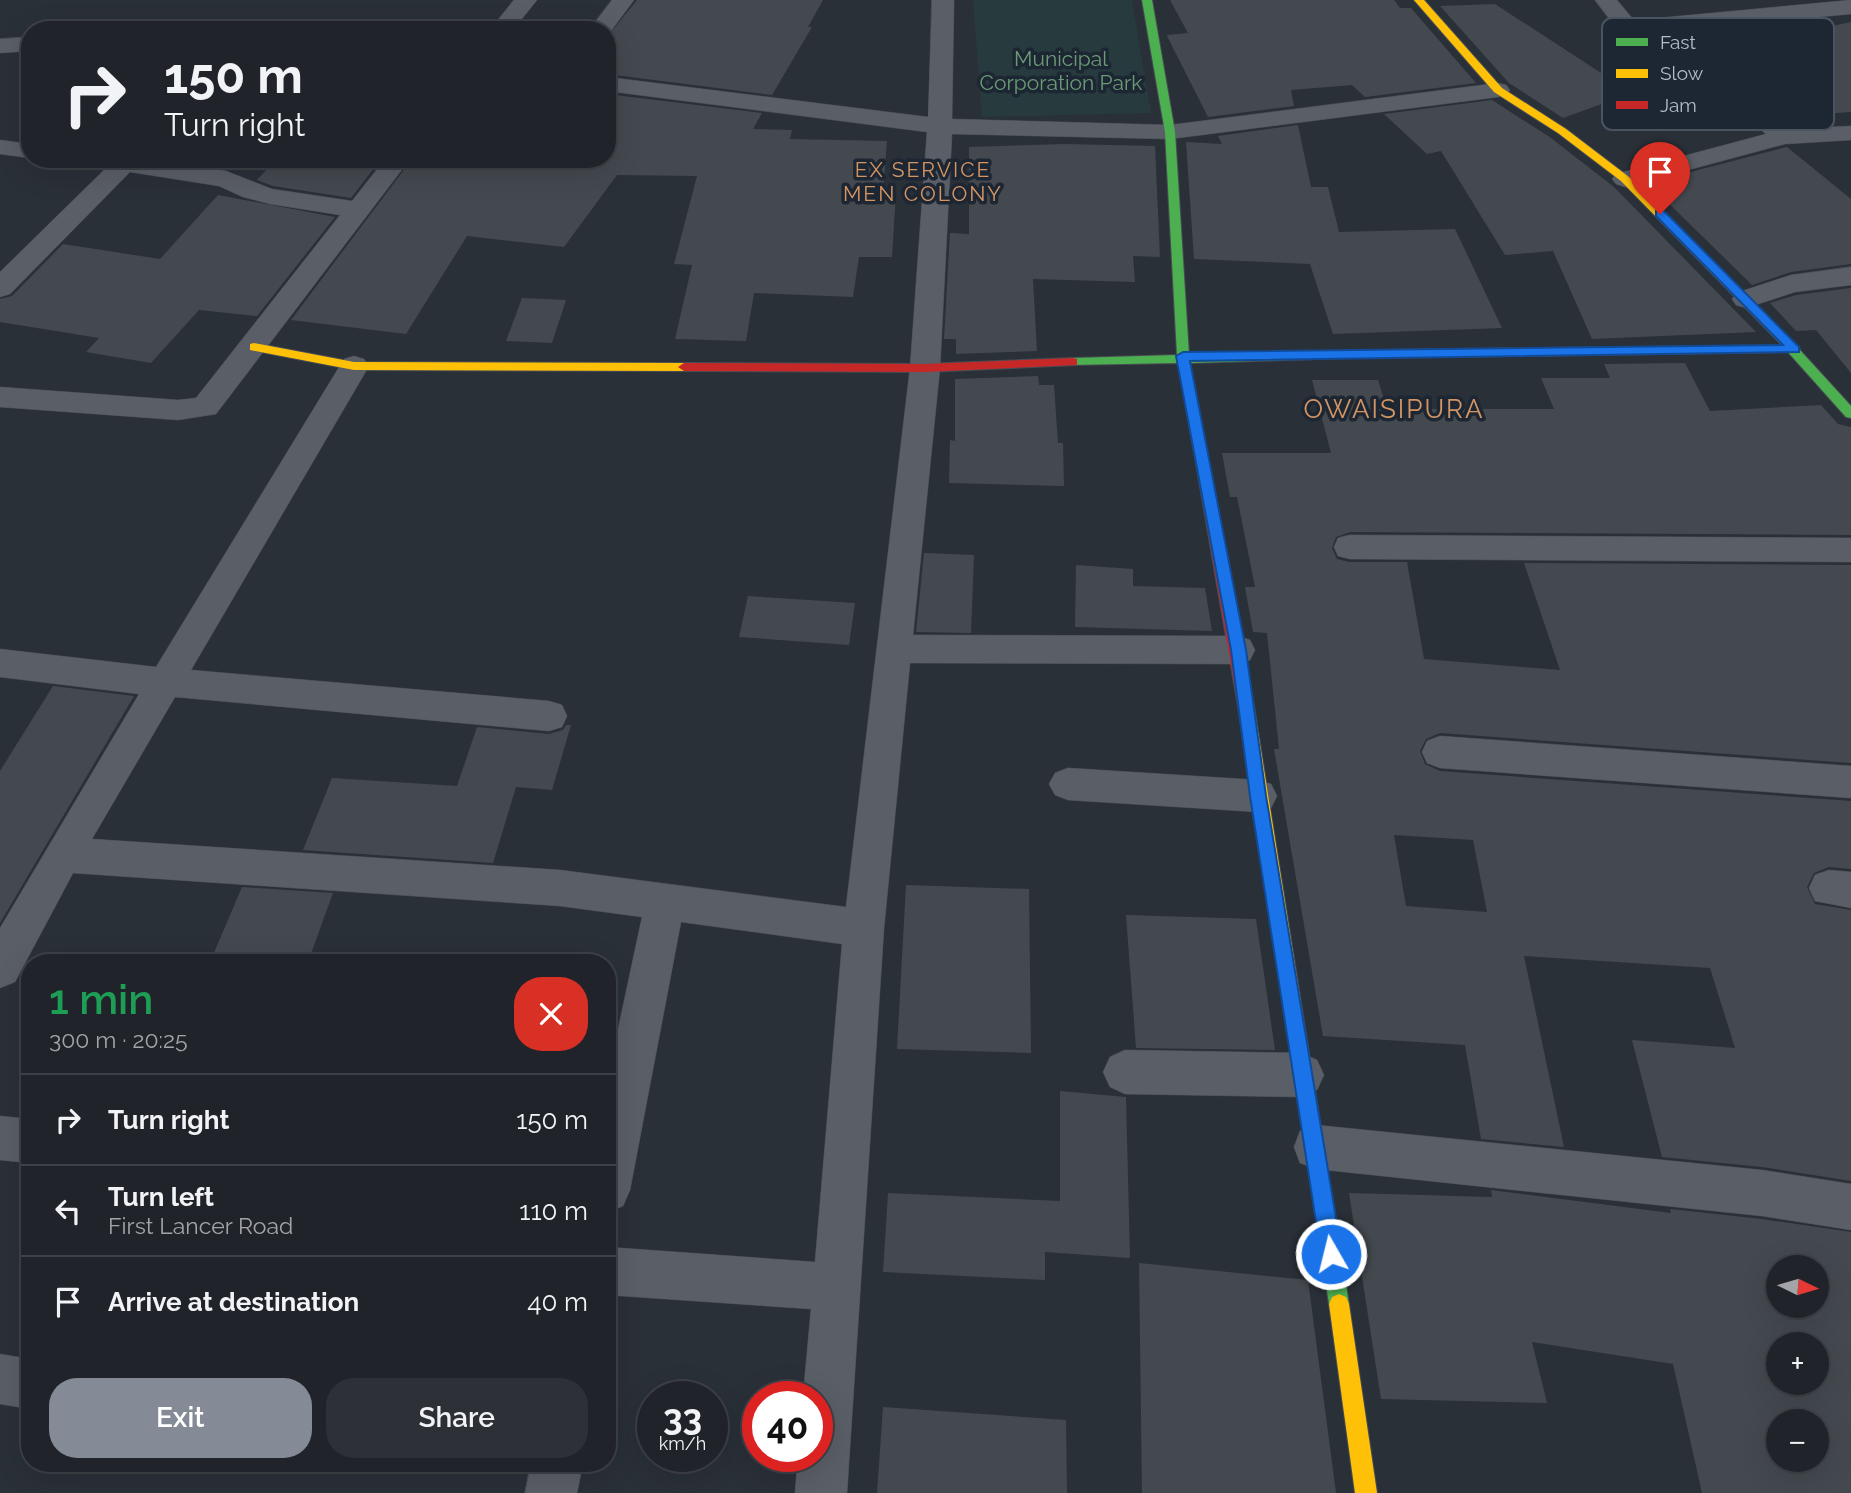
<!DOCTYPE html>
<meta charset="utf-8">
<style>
body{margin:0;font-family:Raleway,sans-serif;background:#2d3036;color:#f1f3f6;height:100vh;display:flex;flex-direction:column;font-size:26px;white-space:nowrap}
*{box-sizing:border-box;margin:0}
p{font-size:23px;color:#a2a4a8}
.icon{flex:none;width:38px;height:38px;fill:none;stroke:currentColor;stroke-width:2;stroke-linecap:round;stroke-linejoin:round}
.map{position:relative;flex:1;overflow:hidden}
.panel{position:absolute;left:21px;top:954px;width:595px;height:518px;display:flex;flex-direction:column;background:#20242a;border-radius:28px;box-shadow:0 7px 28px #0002,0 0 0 2px #3d4147}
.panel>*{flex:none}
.top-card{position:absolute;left:21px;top:21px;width:595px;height:147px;border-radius:28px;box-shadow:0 7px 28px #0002,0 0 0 2px #3d4147;background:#20242a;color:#f1f3f6;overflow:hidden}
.needle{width:46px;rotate:95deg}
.buttons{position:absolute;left:1766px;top:1255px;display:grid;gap:14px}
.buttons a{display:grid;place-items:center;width:63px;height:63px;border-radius:50%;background:#20242a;box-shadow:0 7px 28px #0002,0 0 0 2px #3d4147;font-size:35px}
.speed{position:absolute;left:637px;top:1381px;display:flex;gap:14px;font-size:35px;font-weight:700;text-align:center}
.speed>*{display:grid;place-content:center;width:91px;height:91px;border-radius:50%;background:#20242a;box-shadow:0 7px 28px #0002,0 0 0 2px #3d4147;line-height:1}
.speed small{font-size:18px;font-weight:400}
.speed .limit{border:10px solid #d22;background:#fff;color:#111}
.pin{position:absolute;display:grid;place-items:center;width:60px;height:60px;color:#fff;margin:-72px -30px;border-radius:50% 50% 50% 0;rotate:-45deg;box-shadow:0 0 7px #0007}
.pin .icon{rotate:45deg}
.me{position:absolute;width:77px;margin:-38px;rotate:352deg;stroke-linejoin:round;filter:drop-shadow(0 0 5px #0008)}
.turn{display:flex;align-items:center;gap:24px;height:147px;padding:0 28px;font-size:32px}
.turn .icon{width:91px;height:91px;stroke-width:2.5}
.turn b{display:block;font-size:49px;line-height:60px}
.round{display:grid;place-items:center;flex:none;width:74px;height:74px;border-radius:28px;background:#2d3036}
.head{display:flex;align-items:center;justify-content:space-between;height:119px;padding:0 28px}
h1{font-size:42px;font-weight:600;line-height:52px;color:#1e9e55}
.action{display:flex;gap:14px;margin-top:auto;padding:14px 28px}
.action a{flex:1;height:80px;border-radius:28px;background:#848b96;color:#fff;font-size:28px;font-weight:600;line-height:80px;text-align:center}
.action a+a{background:#2d3036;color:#f1f3f6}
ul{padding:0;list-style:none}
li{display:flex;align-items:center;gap:21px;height:91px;padding:0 28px;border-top:2px solid #3d4147}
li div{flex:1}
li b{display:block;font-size:26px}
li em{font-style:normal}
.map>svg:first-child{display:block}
.green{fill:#273a3e}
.building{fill:#444950;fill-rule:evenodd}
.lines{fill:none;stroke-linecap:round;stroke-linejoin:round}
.street-casing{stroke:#484c53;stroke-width:1}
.fast-casing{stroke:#484c53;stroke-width:2}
.slow-casing{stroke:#484c53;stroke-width:2}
.jam-casing{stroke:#484c53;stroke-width:2}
.street{fill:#5a5e66;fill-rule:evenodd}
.fast{fill:#4caf50;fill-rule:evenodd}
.slow{fill:#ffc107;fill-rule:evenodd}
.jam{fill:#c62828;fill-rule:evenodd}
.route{fill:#1a73e8;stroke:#114b97;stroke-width:2}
.labels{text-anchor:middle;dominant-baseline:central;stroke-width:7;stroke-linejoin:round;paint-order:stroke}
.far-park-label{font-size:21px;fill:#6b9a76;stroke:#1d2633}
.far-neighbourhood-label{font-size:21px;letter-spacing:2px;fill:#d59563;stroke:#1d2633}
.neighbourhood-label{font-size:26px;letter-spacing:2px;fill:#d59563;stroke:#1d2633}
.key{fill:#1d2633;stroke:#4a5360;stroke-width:2}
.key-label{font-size:19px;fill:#b4bcc9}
</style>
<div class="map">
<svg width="1851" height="1493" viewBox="0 0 1851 1493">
<rect width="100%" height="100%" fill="#2a3038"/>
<path class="green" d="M973,0h159l19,113 -169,4z"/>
<path class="building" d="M637,0h186l-15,27h4l-40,68 -165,-21v-37z
M1170,0h224l6,8h11l65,75 -111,14 -13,-12 -61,5 3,16 -86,11 -40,-79 -1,-3 21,-2z
M1495,4l137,89 -69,25 -54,-35 -69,-77z
M1851,22v90l-72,5 -78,-63z
M607,94l155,19 -9,16 39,1 -2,9 97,2 -4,51h13l-4,65h-33l-6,40 -99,-4 -8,48 -71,-2 17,-74 -18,-1 23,-88 -80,-1 -53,72 -97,-11 -61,98 -115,-14 121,-161h195z
M1492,100l59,38 63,49 142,145 -164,7 -39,-88 -48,4 -64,-104 -14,3 -43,-40z
M1298,125l13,62h17l11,45 116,-3 47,99 -169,6 -23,-70 -116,-5 -8,-117 36,2 -4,-8z
M1063,144l92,2 5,111 -27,-1 2,26 -102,-3 4,72 -81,3v-15h-12l6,-106 19,1v-87z
M1787,147l64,52v65l-60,8 -39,13 -104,-102z
M276,159h105l-30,39 -78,-12 -16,-6z
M218,195l117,22 -78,99 -58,-6 -48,53 -65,-11 13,-14 -99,-16v-23l12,-3 51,-52 97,15z
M1851,288v85l-35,-43 -20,1 -26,-28 26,-8z
M522,298l44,2 -14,43 -46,-2z
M1685,363l25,48 111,-6 17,19 13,3v108l-501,-3 -14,5 -4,11 5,11 12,3h58l17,97 136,11 -36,-107 327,2v198l-411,-30 -14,6 -6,12 5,13 15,7 411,30v68l-22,-2 -15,6 -7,14 8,17 36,6v271l-89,-14 -100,-10 -30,-117 103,8 -25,-80 -186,-12 40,191 -83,-8 -16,-94 -142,-9 -49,-287h5l-12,-116 -14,-1 -8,-45h10l-18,-90h-7l-8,-44h109l-19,-73h66l9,29h167l-13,-31h69l-6,-14zM1394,835l79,5 14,72 -81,-6z
M1038,376l1,9h15l4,58h5l1,43 -115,-3 1,-43 5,1v-62z
M924,553l50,2 -3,78 -55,-1z
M1076,565l57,4v17l72,2 7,43 -137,-4z
M748,596l107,7 -6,42 -110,-8z
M53,686l81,10 -134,227v-152z
M566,725h5l-19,65 -36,-3 -23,76 -190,-13 29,-72 125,8 20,-59 72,7 14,-4z
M906,885l123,4 2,164 -134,-4z
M242,887l91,6 -25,69h-98z
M1126,915l130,4 19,131 -139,-2z
M1060,1091l66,6 4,161 -85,-6v28l-162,-8 5,-79 172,8z
M1491,1190l180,23 -1,-4 92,10 89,13v261h-149l-29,-129 -141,-22 15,61 -166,-4 -32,-206 143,4zM1778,1267h38v39h-38zM1778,1344h38v38h-38zM1778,1421h38v39h-38z
M1139,1263l169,17 28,213h-194z
M883,1407l183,13 1,73h-190z"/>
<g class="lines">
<g class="street-casing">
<path id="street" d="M514,0h23l-24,30h-23z
M612,0h22l-26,35 -1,-5h-18z
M932,0h22l-2,119 218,6 328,-42 8,2 4,5 -4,5 -8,2 -328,42 -218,-5 -12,234 -27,267 325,1 12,4 5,10 -5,10 -12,4 -328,-1 -26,265 -37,565h-52l3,-37h19v-60h-14l8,-87 -204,-14v-48l208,15 27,-318 -161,-22 -51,268 -7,16 -16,7v-132l35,-164 -82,-11 -487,-33 -58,109 -15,6v-60l139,-234 -139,-17v-28l156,18 188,-308 10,-3 10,3 5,7 -178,304 358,31 13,4 5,11 -5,11 -13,4 -374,-34 -83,142 468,31 286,37 64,-539 17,-236 -320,-41v-14l321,40z
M1595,0h22l15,18 16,1 203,-19v14l-183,17 122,98 61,-3v14l-66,4 -160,43 -9,-3 -4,-5 4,-5 150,-40 -124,-102 -25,-3z
M30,37v14l-30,2v-14z
M0,140l30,4v14l-30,-4z
M84,159h63l79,12 46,18 80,12 33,-42h25l-194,255 -38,6 -178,-13v-20l178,13 18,-2 144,-183 -70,-11 -27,-7 -24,-11 -89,-14 -120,122 -10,3v-25l106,-104 -19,-4z
M1851,267v18l-56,7 -49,16 -10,-3 -4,-6 4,-6 55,-18z
M1350,535l501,3v24l-501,-3 -12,-3 -4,-9 4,-9z
M1440,736l411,30v32l-411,-30 -13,-5 -5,-11 5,-11z
M1068,768l190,12 13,4 6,12 -6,12 -13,4 -190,-12 -13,-5 -6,-11 6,-11z
M1829,870l22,2v36l-36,-7 -6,-13 6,-13z
M1125,1050l177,3 15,7 7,15 -7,15 -15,7 -177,-3 -15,-7 -7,-15 7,-15z
M0,1116l30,3v44l-30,-3z
M1316,1125l446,45 89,14v46l-89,-14 -446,-47 -16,-6 -6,-16 6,-16z
M0,1354l30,5v50l-30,-5z
M531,1463h52l-6,30h-52z"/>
</g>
<g class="fast-casing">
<path id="fast" d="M1142,0h10l23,132 14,223 187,-5 4,1v6l-190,6 9,48 -6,4 -6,-4 -9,-48 -109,2v-6l4,-1 104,-3 -12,-223z
M1783,335l4,1 64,70v12l-5,-1 -67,-75v-6z
M1295,1013l6,3 3,6 45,282 -3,7 -7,3 -7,-3 -3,-7 -43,-282 3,-6z"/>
</g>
<g class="slow-casing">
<path id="slow" d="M1414,0h10l78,88 64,41 63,48 158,159v6h-8l-158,-161 -63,-48 -64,-41z
M254,343l100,19 330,1 6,4 -6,4 -330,-1 -104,-20v-6z
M1794,345l6,4 -2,3 -422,6 -6,-4 6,-4z
M1246,700l5,1 3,5 50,316 -3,6 -6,3 -6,-3 -3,-6 -48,-316 3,-5z
M1339,1294l7,3 3,7 28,189h-22l-26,-189 3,-7z"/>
</g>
<g class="jam-casing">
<path id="jam" d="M1073,358l4,1v6l-152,7 -241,-1 -6,-4 6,-4 241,1z
M1193,407l6,4 55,295 -3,5h-10l-3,-5 -51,-295z"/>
</g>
<use href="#street" class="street"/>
<use href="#fast" class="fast"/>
<use href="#slow" class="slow"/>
<use href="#jam" class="jam"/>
</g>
<path class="route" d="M1656,211h8l135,136v5l-609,9 56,289 20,146 76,458 -3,7 -8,3 -7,-3 -3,-7 -71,-458 -19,-146 -55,-294 7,-4 600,-7 -127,-129z"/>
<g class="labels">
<g class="far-park-label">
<text x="1061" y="58">Municipal<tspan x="1061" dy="24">Corporation Park</tspan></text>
</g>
<g class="far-neighbourhood-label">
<text x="923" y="169">EX SERVICE<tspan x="923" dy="24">MEN COLONY</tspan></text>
</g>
<g class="neighbourhood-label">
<text x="1394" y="409">OWAISIPURA</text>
</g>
</g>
<rect x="1602" y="18" width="232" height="112" rx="10" class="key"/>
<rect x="1616" y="38" width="32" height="8" fill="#4caf50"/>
<rect x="1616" y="69" width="32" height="9" fill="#ffc107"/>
<rect x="1616" y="101" width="32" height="8" fill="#c62828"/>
<g class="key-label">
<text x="1660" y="49">Fast</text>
<text x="1660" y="80">Slow</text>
<text x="1660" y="112">Jam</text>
</g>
</svg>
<div class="buttons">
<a><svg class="needle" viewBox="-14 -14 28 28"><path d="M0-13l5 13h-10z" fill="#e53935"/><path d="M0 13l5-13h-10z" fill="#a2a4a8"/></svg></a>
<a>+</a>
<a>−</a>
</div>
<div class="speed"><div>33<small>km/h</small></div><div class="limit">40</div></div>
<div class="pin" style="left:1660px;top:214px;background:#d93025"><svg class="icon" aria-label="arrive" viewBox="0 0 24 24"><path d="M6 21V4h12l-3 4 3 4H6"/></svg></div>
<svg class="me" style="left:1331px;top:1254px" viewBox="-20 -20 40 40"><circle r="17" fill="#1a73e8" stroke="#fff" stroke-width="3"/><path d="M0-11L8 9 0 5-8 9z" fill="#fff"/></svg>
<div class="top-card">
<div class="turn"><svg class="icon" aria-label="right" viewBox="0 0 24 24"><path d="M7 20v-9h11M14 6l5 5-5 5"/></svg><div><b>150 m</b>Turn right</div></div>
</div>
<section class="panel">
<div class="head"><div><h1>1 min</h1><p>300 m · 20:25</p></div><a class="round" style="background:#d93025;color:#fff"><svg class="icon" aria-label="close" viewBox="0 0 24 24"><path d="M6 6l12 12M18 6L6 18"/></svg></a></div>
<ul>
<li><svg class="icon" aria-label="right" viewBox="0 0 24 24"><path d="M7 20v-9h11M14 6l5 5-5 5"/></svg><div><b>Turn right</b></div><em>150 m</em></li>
<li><svg class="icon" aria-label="left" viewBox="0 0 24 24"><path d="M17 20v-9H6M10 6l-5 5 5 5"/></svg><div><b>Turn left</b><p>First Lancer Road</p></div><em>110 m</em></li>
<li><svg class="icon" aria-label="arrive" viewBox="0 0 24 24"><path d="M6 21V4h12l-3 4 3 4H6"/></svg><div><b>Arrive at destination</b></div><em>40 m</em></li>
</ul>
<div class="action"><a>Exit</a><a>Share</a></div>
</section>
</div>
